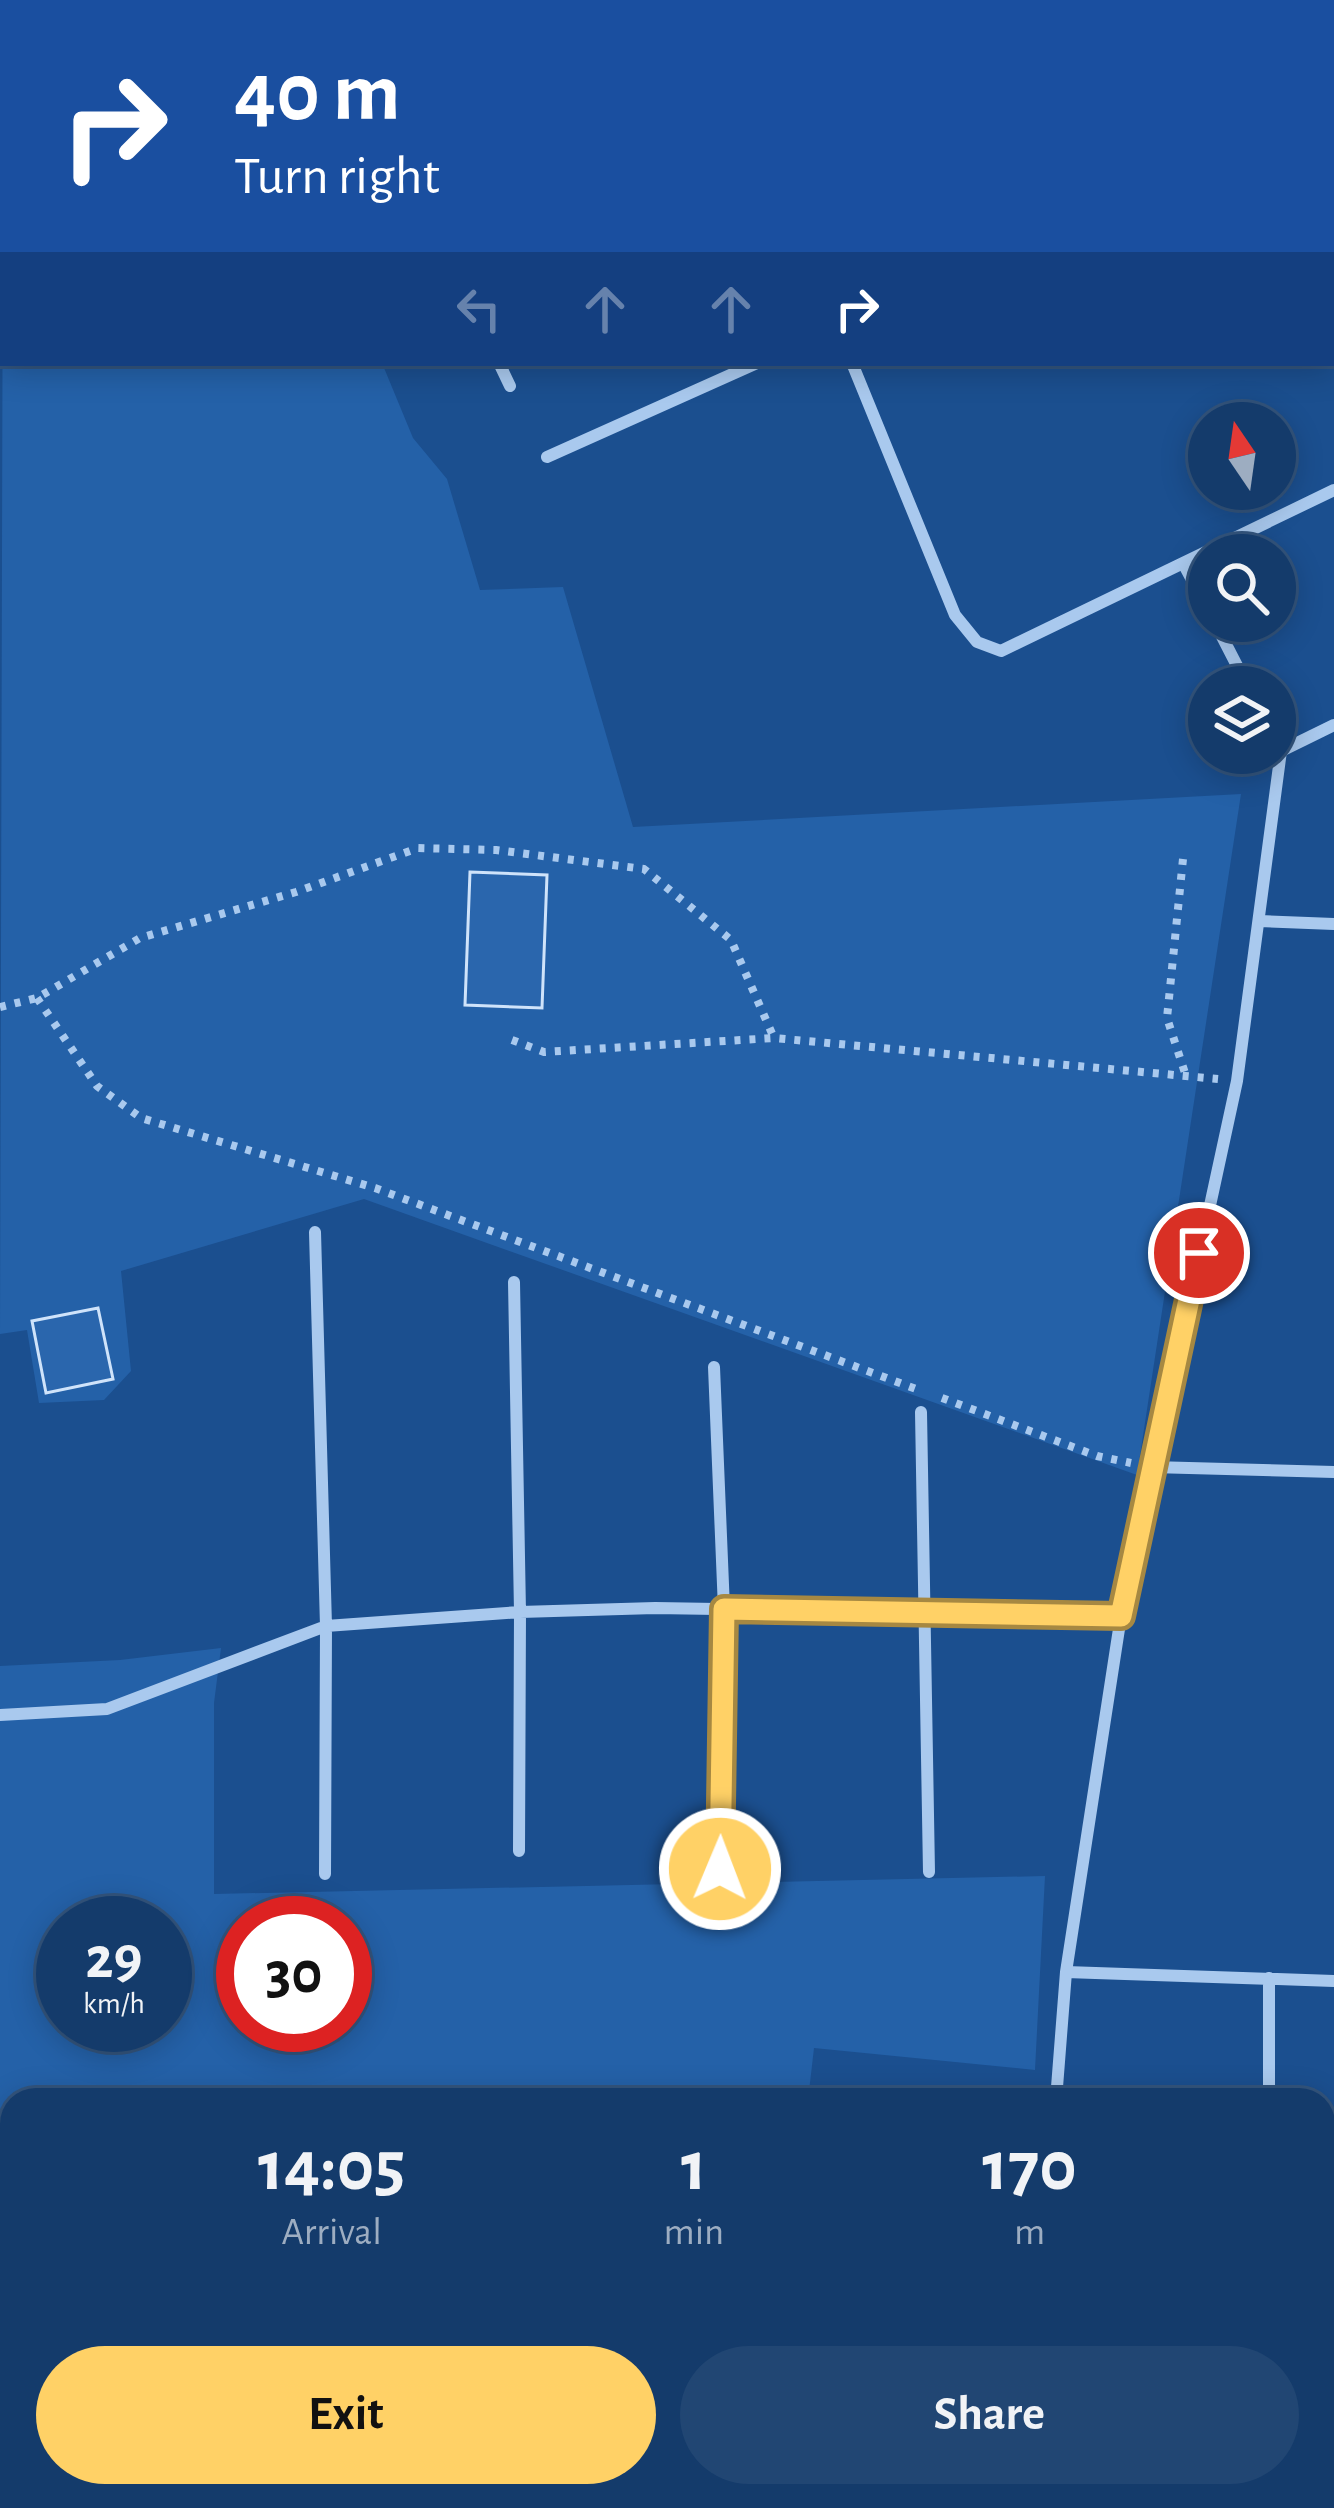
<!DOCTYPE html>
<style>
body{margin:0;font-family:"Alegreya Sans",sans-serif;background:#214673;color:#f1f3f6;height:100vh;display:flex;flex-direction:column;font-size:45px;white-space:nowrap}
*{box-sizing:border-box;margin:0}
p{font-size:39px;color:#9dadc1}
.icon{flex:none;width:66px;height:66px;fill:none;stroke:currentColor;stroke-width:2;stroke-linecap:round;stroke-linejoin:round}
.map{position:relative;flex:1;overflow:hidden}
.details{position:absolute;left:0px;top:2088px;width:1335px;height:420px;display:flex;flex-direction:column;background:#143b6b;border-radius:36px 36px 0 0;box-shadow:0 6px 30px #0003,0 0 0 3px #33557e}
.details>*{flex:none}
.banner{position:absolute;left:0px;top:0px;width:1335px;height:366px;box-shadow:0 6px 30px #0003,0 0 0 3px #33557e;background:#1a4fa0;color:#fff;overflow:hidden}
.needle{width:78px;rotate:347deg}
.controls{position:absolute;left:1188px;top:402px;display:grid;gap:24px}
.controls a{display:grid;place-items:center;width:108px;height:108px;border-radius:50%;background:#143b6b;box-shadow:0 6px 30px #0003,0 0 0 3px #33557e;font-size:60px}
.speed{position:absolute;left:36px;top:1896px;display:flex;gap:24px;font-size:60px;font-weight:700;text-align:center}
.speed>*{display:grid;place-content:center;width:156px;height:156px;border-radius:50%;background:#143b6b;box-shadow:0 6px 30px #0003,0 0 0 3px #33557e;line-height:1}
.speed small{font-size:30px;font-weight:400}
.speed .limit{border:18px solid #d22;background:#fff;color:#111}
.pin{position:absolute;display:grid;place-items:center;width:102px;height:102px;color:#fff;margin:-51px;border:6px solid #fff;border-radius:50%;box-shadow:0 3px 12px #0007}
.me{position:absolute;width:132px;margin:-66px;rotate:1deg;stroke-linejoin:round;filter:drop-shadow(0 0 9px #0008)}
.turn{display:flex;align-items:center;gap:42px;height:252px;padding:0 36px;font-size:54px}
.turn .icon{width:156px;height:156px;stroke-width:2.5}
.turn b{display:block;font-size:84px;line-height:102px}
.lanes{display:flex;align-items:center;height:114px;padding:0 36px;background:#0003;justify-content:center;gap:60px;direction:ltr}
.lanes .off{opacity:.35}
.eta{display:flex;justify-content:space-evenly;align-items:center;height:204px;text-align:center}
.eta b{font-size:72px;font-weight:700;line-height:84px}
.cta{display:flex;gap:24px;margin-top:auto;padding:24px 36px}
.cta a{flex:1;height:138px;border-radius:72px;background:#ffd166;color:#111;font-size:48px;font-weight:700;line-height:138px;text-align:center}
.cta a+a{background:#214673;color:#f1f3f6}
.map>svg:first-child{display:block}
.green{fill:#2461a8;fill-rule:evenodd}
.building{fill:#2a66ad;stroke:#cfe3fa;stroke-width:3}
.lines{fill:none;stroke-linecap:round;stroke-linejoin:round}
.path{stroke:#a9c9ee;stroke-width:8;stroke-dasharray:6 9;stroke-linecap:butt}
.street{stroke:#a9c9ee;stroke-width:12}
.secondary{stroke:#d6e6fa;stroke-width:24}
.route-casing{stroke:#a68842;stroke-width:30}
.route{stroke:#ffd166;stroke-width:21}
</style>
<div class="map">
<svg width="1334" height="2508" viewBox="0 0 1334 2508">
<rect width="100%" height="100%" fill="#1b4f8f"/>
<path class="green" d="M3,159v204h379l31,75 34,41 33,111 83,-3 70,240 608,-33 -104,681 -773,-276 -243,72 10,100 -27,29 -65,3 -12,-73 -27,4z
M221,1648l-7,55v191l831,-18 -10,194 -221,-22 -6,52h-796v396h990l-1,12h-1001v-842l120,-6zM63,1923h102v102h-102zM243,1923h102v102h-102z"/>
<path class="building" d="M337,0h98l1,3h-98z
M504,0h91l1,3h-91z
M603,0h93l1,3h-93z
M470,872l77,3 -5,133 -77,-3z
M98,1308l15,71 -67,14 -14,-72z"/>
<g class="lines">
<path class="path" d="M1156,0l1,3
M1140,3l7,-3
M1183,859l-16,159 19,58
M37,998l60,88 44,32 234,70 541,201
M0,1007l37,-9 103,-60 156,-46 122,-44 78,2 148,19 87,71 43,98
M512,1040l32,12 230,-14 444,41
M942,1398l155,58 34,7"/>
<path class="street" d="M235,0l2,3
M465,0l2,3
M731,0l2,3
M499,363l11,23
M852,363l103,252 22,27 24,9 333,-161
M547,457l210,-94
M1183,563l26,49
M1214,621l34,66
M1281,751l53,-26
M1260,921l74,3
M315,1232l11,394 -1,248
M514,1282l6,330 -1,239
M714,1367l10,242 -4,260
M921,1412l8,460
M1152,1467l182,5
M0,1715l107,-6 219,-83 194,-14 135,-4 466,8
M1066,1972l268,9
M1269,1978v122
M1056,2100l10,-128 55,-356 116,-535 44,-330 -6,-12
M1271,2496v12
M1023,2508l1,-12"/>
<path class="secondary" d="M129,0l3,3
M980,3l9,-3"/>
</g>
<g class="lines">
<g class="route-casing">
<path id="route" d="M720,1869l4,-260 397,7 78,-363"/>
</g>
<use href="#route" class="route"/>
</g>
</svg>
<div class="controls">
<a><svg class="needle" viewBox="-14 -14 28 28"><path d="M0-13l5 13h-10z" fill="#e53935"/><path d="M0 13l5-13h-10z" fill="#9dadc1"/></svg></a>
<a><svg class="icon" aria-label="search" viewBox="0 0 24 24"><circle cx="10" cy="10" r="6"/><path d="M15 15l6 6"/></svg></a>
<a><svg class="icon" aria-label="layers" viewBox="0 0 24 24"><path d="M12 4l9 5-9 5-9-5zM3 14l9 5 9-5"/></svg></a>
</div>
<div class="speed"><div>29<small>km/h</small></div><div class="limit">30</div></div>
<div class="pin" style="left:1199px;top:1253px;background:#d93025"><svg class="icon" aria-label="arrive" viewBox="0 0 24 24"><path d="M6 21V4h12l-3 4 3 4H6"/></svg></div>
<svg class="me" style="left:720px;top:1869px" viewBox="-20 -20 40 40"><circle r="17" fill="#ffd166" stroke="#fff" stroke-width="3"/><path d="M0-11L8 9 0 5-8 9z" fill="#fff"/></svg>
<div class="banner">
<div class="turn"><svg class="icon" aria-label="right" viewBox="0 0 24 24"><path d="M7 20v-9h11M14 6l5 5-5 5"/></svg><div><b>40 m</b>Turn right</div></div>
<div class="lanes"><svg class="icon off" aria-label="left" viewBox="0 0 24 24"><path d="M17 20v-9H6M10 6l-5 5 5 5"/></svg><svg class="icon off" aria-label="ahead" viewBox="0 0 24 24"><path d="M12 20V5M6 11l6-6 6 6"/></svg><svg class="icon off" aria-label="ahead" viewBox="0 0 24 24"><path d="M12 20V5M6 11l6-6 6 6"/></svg><svg class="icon" aria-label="right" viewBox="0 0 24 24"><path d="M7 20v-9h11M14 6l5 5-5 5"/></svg></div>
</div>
<section class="details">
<div class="eta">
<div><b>14:05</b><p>Arrival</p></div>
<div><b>1</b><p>min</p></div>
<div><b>170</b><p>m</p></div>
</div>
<div class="cta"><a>Exit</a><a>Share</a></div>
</section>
</div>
